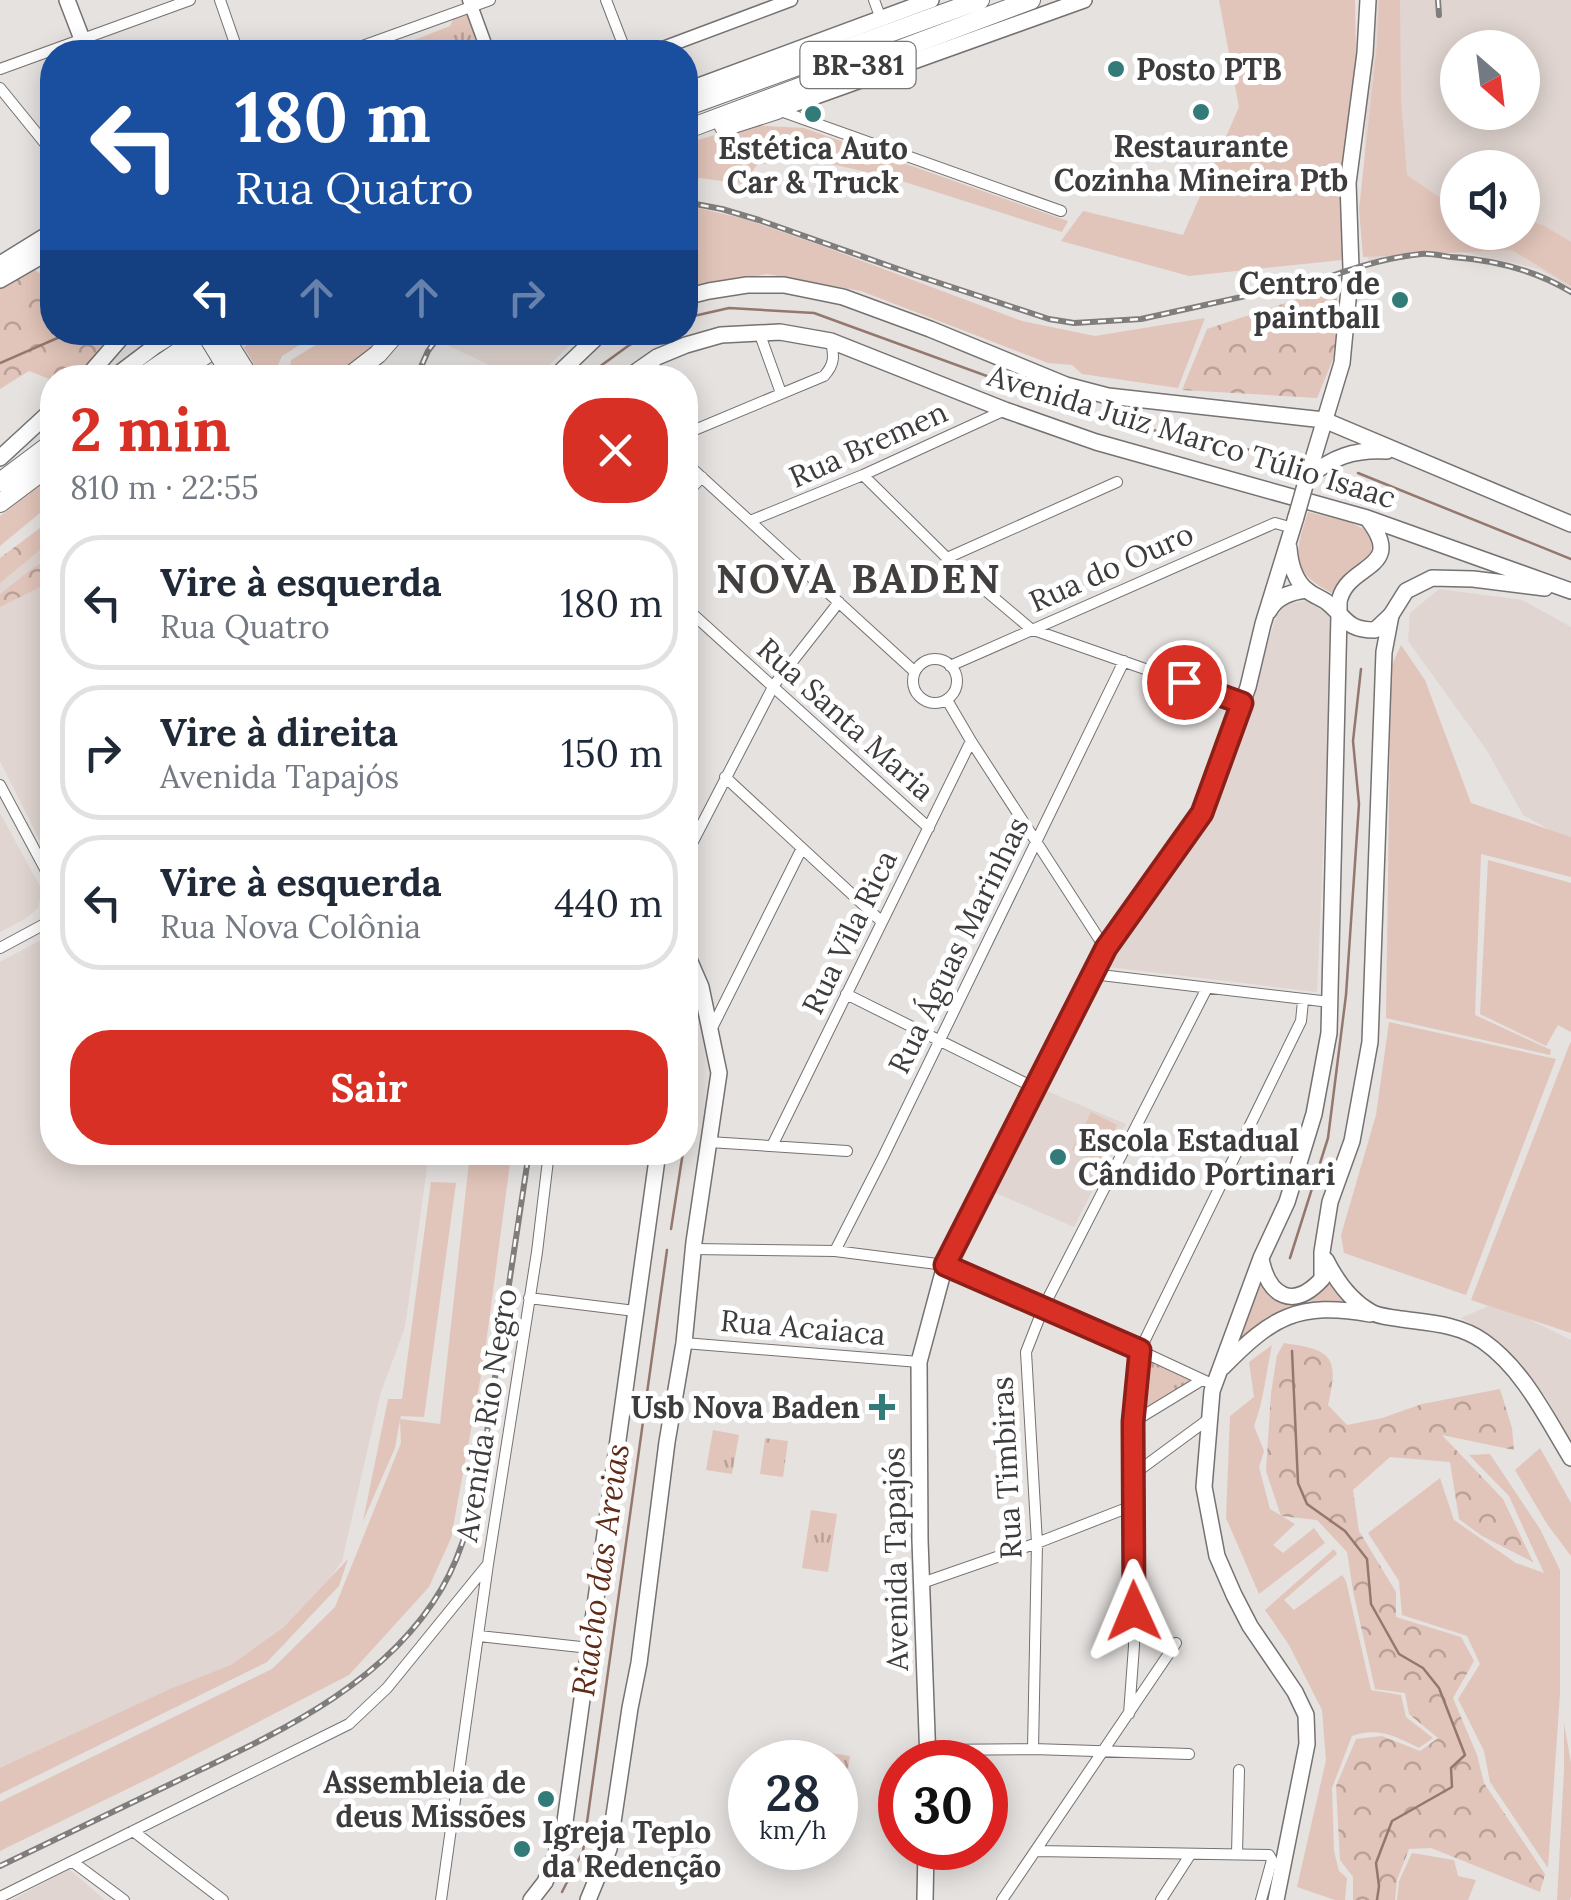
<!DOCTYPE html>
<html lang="pt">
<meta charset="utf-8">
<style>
body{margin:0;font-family:Lora,serif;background:#f2f2f3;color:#1f2937;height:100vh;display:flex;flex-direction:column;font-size:38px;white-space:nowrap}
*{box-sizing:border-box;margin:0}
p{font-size:32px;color:#747a83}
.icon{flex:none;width:55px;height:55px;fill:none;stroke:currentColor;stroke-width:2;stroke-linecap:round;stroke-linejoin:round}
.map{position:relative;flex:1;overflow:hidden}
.drawer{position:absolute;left:40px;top:365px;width:658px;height:800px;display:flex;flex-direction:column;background:#fff;border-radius:40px;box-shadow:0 5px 25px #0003}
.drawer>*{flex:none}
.banner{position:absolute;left:40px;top:40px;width:658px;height:305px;border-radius:40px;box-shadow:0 5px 25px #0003;background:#1a4fa0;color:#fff;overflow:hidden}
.needle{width:65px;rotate:152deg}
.buttons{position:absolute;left:1440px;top:30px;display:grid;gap:20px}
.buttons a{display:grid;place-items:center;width:100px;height:100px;border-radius:50%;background:#fff;box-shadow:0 5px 25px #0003;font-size:50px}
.speed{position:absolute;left:728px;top:1740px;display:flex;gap:20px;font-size:50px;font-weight:700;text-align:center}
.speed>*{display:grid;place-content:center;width:130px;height:130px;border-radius:50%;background:#fff;box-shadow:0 5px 25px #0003;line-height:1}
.speed small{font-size:25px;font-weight:400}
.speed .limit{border:15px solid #d22;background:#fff;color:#111}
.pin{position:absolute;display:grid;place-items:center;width:85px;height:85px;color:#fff;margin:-42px;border:5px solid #fff;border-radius:50%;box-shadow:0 2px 10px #0007}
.me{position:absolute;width:110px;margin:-55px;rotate:359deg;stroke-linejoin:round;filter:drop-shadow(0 0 8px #0008)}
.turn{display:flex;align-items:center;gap:35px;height:210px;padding:0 30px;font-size:45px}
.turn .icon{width:130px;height:130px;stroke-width:2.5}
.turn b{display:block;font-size:70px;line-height:85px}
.lanes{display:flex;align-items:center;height:95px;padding:0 30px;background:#0003;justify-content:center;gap:50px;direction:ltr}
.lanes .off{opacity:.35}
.round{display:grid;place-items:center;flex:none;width:105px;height:105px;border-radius:40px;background:#f2f2f3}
.head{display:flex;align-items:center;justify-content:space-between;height:170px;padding:0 30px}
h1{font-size:60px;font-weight:800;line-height:75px;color:#d93025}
.action{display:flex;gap:20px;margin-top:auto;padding:20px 30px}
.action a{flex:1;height:115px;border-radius:40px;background:#d93025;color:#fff;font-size:40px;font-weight:800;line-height:115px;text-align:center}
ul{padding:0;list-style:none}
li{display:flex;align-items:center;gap:30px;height:135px;margin:0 20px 15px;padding:0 10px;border:5px solid #e0e1e3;border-radius:40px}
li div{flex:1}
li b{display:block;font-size:38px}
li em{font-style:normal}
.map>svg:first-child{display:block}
.built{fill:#e0d5d0;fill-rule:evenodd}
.green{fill:#e2c5ba}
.forest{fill:url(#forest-crowns)}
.park{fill:url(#park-tufts)}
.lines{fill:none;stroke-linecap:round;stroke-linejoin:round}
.stream{stroke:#94786e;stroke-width:2.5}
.minor-casing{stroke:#757271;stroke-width:12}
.tertiary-casing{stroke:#757271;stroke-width:15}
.secondary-casing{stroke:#757271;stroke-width:18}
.primary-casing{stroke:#757271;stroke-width:18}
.motorway-casing{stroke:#757271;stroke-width:20}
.minor{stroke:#fff;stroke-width:10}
.tertiary{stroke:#fff;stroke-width:12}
.secondary{stroke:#fff;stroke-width:15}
.primary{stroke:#fff;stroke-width:15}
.motorway{stroke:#fff;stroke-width:18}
.rail-casing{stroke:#807e7d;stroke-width:6}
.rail{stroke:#fff;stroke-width:2.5;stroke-dasharray:8;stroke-linecap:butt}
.secondary-bridge-casing{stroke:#757271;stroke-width:18;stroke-linecap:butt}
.motorway-bridge-casing{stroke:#757271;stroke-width:20;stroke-linecap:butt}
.secondary-bridge{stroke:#fff;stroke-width:15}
.motorway-bridge{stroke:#fff;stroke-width:18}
.route-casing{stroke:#8d1f18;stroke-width:25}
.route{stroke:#d93025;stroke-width:18}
.poi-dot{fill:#337b78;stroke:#fff;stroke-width:4}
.labels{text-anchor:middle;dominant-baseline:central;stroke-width:10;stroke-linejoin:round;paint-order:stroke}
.shield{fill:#fff;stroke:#787676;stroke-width:2.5}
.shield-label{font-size:28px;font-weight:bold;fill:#3e3c3c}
.poi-label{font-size:30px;font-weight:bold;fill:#3e3c3c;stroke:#fff;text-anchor:start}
.street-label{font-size:30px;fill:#3e3c3c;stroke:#fff}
.water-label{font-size:32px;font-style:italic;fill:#5f2b17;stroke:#fff}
.district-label{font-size:40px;font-weight:bold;letter-spacing:2.5px;fill:#423f3e;stroke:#fff}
</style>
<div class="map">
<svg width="1571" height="1900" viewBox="0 0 1571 1900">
<defs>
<pattern id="forest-crowns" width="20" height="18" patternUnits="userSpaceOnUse" patternTransform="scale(2.5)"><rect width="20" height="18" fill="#e2c5ba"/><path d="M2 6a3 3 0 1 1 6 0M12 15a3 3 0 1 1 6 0" fill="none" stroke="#b9a198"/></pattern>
<pattern id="park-tufts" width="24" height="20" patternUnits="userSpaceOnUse" patternTransform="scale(2.5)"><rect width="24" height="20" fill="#e2c5ba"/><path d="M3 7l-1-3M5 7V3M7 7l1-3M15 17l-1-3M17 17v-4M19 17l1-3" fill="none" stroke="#b9a198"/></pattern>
</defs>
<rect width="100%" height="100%" fill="#e5e2e0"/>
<path class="built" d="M1374,0h197v288l-32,-19 -81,-18 -47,1 -43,9 -5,-67 3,-83 9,-79zM1458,48h64v64h-64zM1458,168h64v64h-64z
M461,332h121v1l-45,44 -20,1 -68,-32z
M52,534v331l-52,-104v-184z
M1439,589l83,11 49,27v215l-48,-27 -37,-66 -78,-108 2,-28z
M1313,599l20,19 -16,374 -209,-25 108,-156 60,-194 10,-12z
M0,813l42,77 -4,18 -13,11 -25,13z
M52,934v218l377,1 -24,174 -25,68 -38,166 -58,84 -284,129v-812z
M1042,1089l84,35 -52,103 -83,-36z
M1496,1303l75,37v104l-25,-47 -60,-65 -25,-14z
M69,1869l36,31h-93z"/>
<path class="green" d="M1219,0h136l1,58 -14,202 -153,16 -128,-35 22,-30 100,24 56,-128z
M1379,0h21l1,100 6,75 38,26 12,3 1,28h64l1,-12 20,5 28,17v44l-59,-36 -149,7 -4,-48 18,-165z
M747,125l57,3 264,93 -6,11 -173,-55 -85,-19 -47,7 -14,19 -58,-8v-32z
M685,205l60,14 72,25 205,77 73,15 110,-18 -27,70 -96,-14 -10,-9 -24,-2 -187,-72 -94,-17 -82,15z
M267,332h51v1l-36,23 -4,9 -18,9 -16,-27z
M335,333h50c-10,13 -39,41 -56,44 -18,4 -39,0 -57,1l18,-10 1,-8z
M52,475v28l-52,43v-30z
M1308,512l41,10 23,11 -1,24 -37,37c-44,-22 -40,-39 -26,-82z
M1401,645l24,35 46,123 100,34v40l-90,-23 -6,161 76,35 -1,5 -164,-37 5,-351z
M1488,860l83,23v149l-13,-7 -12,21 -66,-32z
M1389,1022l167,37 -90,236 -122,-42 -3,-18 35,-120z
M1570,1043h1v290l-100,-33z
M1091,1112l26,13 -18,38 -27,-13z
M470,1153h24l17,3 -27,203 -33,179 -22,49 -80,88 -193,100 -156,76v-49l272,-133 63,-62 66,-164 -1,-23 -5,28 -32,73 25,-122h14l29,-217 25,1 -32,234 -23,-1 -1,3 40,5z
M1258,1278l21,20 47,-20 32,29 -30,-3 -95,46z
M1272,1345c-6,27 -8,55 -18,81l10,25 -5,16 11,42 25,15 -22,21 10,8 31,-25 11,15 -66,51 -33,-76 4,-102 24,-19 -5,-35z
M1540,1448l31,55v53l-24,-32 -32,-54z
M1490,1454l50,75 20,41v124l-12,174 -58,-86 -6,-31 -26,-52 22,-35 -13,-28 -65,-21 -3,-34 -31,-48 72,-55 14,42 62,43 28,10 -35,-77 -40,-41z
M1334,1549l3,5 -53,46 10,10 48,-35 4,6 25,109 30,5 5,22 27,21 -14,10c-25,-12 -39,-21 -67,-12l-20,52 2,63 5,20 8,7 -2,22h-10l-38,-13 29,-127 -4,-50 -33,-65 -24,-35z
M348,1559l-9,27 -72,76 -267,132v-26l170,-79 61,-24 53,-38z
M1564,1723l7,40v133l-1,4h-13l7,-130z
M1412,1853l42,7 4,16 18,4 -8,20h-71l2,-19z"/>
<path class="forest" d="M35,270l17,12v50l63,2 -40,43 -23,1v2l-23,-9 -29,18v-104z
M1337,286l-1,66 -19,46 -135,-8 25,-61z
M52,519v21l-52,43v-25z
M52,558v23l-52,26v-13l34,-27z
M1284,1343c49,7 55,14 44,62l19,20 35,-7 40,-14 78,-15 12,39 2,22 -72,-15 61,64 30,63 -51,-26 -23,-17 -9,-57 -60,-5 -37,33 6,41 37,61v25l65,20 13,24 -21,37 24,57 7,28 61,91 -5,18 -109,-44 -22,1 -12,31 -2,20h-42v-23l-13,-17 -4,-74 20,-47 26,-3 38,15 18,-13 -29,-24 -4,-21 -30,-4 -22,-98 -6,-39 -30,-32 -36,-4 -15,-45 5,-78 6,-38z"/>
<path class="park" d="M469,11l15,41h-80l-3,-7 49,-19 4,-9z
M1143,1355l53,25 -58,35z
M713,1430l26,5 -7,39 -26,-4z
M765,1438l23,3 -5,36 -23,-3z
M811,1510l26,4 -9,58 -26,-4z
M769,1744l81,12 -9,62 -6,-1v-55h-69z"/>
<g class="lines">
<path class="stream" d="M685,318l44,-10 85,5 222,81
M0,363l62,-27
M584,378l44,-32 25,-14
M1055,403l28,13 203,41
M1358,473l213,86
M685,1025c8,38 6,76 0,115
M671,1229l12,-77
M1290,1258l38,-120 18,-143 13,-191 -6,-63 8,-72
M1292,1351l6,132 9,21 38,27 22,28 4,45 28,50 24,14 16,20 26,67 -14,13 1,19 -60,34 -16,42 3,23 -2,14
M562,1892l21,-41 84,-601"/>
<g class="minor-casing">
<path id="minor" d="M220,0l18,52
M606,0l20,52
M874,0l7,19
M346,52l144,-52
M0,69l190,-69
M0,88l52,64
M778,110l283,101
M759,332l22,61
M685,434l139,-58c11,-12 10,-20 7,-35
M685,462l230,210
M863,475l84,83 84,71 211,74
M685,495l17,-18
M750,521l113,-46 142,-65
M947,558l170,-76
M685,607l244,221
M913 681a22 22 0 1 1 44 0a22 22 0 1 1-44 0Z
M950,666l325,-143 18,5
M947,700l24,41 134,207
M725,777l157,145
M0,785l52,97
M685,857l89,-172 65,-83
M0,948l52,-28
M1092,974l238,28
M846,994l189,94
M711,1030l91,-182
M709,1142l138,9
M772,1146l199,-405
M693,1249l142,2 110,14 99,41 170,79
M835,1251l48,-94 241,-496
M529,1298l106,13
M684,1343l235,19
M1133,1422l69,-42
M1134,1474l76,-56
M922,1583l115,-40 95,-37
M479,1636l111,12
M1129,1714l5,-68 -1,-224 7,-72 161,-329 2,-20
M1033,1749l4,-206 -11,-191 18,-46 163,-318
M928,1750l105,-1 156,5
M133,1831l90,69
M1037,1851l232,4 3,5 -11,40
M1237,1854l2,-84
M73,1862l51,38
M0,1897l349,-173 38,-36 101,-124 49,-312 12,-100
M441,1900l47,-336
M1002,1900l174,-257
M1161,1900l29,-45"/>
</g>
<g class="tertiary-casing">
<path id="tertiary" d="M469,0l19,52
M652,52l139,-52"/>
</g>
<g class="secondary-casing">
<path id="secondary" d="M67,0l20,52
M685,91l246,-91
M777,110l307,-110
M0,264l52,-32
M0,280l52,-30
M86,378l40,-46
M113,378l41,-31 24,-15
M0,458l52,-48
M1306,482l36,-119 9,-95 -3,-85 17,-130 3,-53
M1289,548c1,15 6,34 19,43 6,5 14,7 20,12 19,16 19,27 47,27l16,-15
M1269,611c7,-14 21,-19 37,-21
M1261,1259c8,38 32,51 61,20v-27l8,-50 22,-61 18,-99 14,-390 7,-37
M1326,1260c10,20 25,41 45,52 8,5 20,5 30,7 28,4 58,5 82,22 40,28 63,76 88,117
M1223,1367c49,-50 75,-66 147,-53
M928,1762l-8,-222 -1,-178 26,-97 160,-317 97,-135 46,-126 15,-63 33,-107
M925,1900l1,-52
M1276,1900l31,-156 -1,-29 -11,-23 -45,-66 -16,-31 -17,-39 -13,-69 8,-96 49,-133 26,-56 27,-88 15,-81 10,-418"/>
</g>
<g class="primary-casing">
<path id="primary" d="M685,297l24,-6 38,-6h37l59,12 87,32 136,56 42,11 216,24 247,104
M554,378l48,-46
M627,378l30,-21 29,-12 35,-10 59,-3 51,9 174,69 91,32 271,76 204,73
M1308,477c25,-20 46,-28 79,-26
M1339,615c0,-3 0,-15 1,-17 10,-35 67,-29 27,-80
M1391,615l15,-24 26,-13 41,1 72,9
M531,1900l14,-18 18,-46 95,-684
M588,1900l21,-51 21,-141 9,-45 28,-221 17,-99 10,-101 25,-169 -18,-86 -16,-37"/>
</g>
<g class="motorway-casing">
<path id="motorway" d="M685,107l295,-107
M724,127l53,-17
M685,130l346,-130
M140,378l68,-46
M172,378l66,-46
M347,378l31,-24 19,-22
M0,482l52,-39
M0,503l52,-39"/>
</g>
<use href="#minor" class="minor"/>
<use href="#tertiary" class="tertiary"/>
<use href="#secondary" class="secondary"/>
<use href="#primary" class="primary"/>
<use href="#motorway" class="motorway"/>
<g class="rail-casing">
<path id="rail" d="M1438,0l1,15
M685,202l37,7 37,11 156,55 134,44 25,4 67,-4 182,-40c30,-11 65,-22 98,-25 10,-1 21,2 31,3 42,3 83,13 119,35
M416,378l12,-27 14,-19
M0,1866c59,-28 118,-57 177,-85 98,-47 208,-95 265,-193 35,-60 43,-143 53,-211 11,-75 22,-150 34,-225"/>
</g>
<use href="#rail" class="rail"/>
<g class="secondary-bridge-casing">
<path id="secondary-bridge" d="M1296,517l10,-35"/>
</g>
<g class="motorway-bridge-casing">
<path id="motorway-bridge" d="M205,332l28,46
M221,332l29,46"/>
</g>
<use href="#secondary-bridge" class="secondary-bridge"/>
<use href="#motorway-bridge" class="motorway-bridge"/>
</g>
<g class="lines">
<g class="route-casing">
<path id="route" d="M1134,1611l-1,-189 7,-72 -195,-85 161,-317 96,-135 40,-110 -58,-21"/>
</g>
<use href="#route" class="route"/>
</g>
<g class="poi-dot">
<circle cx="1116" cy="69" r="10"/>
<circle cx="1201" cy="112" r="10"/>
<circle cx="813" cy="114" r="10"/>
<circle cx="1400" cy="300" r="10"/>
<circle cx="1058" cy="1157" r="10"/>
<path d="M877 1392h10v10h10v10h-10v10h-10v-10h-10v-10h10z"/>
<circle cx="546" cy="1799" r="10"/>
<circle cx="522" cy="1849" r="10"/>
</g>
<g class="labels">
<rect class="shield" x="800.5" y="42" width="115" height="46" rx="8"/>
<g class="shield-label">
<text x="858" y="65">BR-381</text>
</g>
<g class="poi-label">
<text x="1136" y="69">Posto PTB</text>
<text x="1201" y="146" text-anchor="middle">Restaurante<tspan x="1201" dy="34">Cozinha Mineira Ptb</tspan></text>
<text x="813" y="148" text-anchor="middle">Estética Auto<tspan x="813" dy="34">Car &amp; Truck</tspan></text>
<text x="1380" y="283" text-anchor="end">Centro de<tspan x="1380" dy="34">paintball</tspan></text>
<text x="1078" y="1140">Escola Estadual<tspan x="1078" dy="34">Cândido Portinari</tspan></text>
<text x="860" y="1407" text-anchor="end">Usb Nova Baden</text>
<text x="526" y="1782" text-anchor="end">Assembleia de<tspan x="526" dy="34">deus Missões</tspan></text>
<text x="542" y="1832">Igreja Teplo<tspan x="542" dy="34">da Redenção</tspan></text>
</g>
<g class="street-label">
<text transform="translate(1192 436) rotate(17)">Avenida Juiz Marco Túlio Isaac</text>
<text transform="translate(868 444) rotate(-24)">Rua Bremen</text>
<text transform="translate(1111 567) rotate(-24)">Rua do Ouro</text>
<text transform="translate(846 719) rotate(42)">Rua Santa Maria</text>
<text transform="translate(849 932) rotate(-64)">Rua Vila Rica</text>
<text transform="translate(958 945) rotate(-64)">Rua Águas Marinhas</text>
<text transform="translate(803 1327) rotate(5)">Rua Acaiaca</text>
<text transform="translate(486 1415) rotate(-81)">Avenida Rio Negro</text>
<text transform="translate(1006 1468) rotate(-93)">Rua Timbiras</text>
<text transform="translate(895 1559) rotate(-91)">Avenida Tapajós</text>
</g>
<g class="water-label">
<text transform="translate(600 1570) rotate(-82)">Riacho das Areias</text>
</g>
<g class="district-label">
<text x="859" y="578">NOVA BADEN</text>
</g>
</g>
</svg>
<div class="buttons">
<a><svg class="needle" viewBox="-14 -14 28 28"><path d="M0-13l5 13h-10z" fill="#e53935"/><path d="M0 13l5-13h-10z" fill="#747a83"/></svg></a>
<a><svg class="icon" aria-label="sound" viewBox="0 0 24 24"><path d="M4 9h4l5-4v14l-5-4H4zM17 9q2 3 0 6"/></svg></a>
</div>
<div class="speed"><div>28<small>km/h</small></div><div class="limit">30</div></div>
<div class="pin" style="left:1184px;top:682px;background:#d93025"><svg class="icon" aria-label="arrive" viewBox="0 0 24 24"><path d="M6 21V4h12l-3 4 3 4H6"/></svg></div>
<svg class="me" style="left:1134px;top:1611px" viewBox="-20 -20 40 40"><path d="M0-17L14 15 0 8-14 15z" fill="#d93025" stroke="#fff" stroke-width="4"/></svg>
<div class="banner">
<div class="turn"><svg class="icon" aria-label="left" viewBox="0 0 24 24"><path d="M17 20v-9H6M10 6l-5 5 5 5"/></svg><div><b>180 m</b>Rua Quatro</div></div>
<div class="lanes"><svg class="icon" aria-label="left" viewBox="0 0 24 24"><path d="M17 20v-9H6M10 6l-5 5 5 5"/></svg><svg class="icon off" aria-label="ahead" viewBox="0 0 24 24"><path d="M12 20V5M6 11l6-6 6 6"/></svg><svg class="icon off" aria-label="ahead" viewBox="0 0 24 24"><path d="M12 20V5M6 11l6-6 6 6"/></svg><svg class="icon off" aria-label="right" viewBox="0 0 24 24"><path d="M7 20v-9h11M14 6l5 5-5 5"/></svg></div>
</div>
<section class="drawer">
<div class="head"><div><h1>2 min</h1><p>810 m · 22:55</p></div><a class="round" style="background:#d93025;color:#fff"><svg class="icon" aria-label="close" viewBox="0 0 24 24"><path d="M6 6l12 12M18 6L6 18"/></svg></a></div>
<ul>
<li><svg class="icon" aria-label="left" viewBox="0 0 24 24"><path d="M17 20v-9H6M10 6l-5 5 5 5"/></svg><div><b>Vire à esquerda</b><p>Rua Quatro</p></div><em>180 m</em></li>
<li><svg class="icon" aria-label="right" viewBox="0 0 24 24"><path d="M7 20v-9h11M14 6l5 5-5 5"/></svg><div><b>Vire à direita</b><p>Avenida Tapajós</p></div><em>150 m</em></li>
<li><svg class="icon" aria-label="left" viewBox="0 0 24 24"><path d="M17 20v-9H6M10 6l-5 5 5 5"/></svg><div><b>Vire à esquerda</b><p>Rua Nova Colônia</p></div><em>440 m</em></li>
</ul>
<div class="action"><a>Sair</a></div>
</section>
</div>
